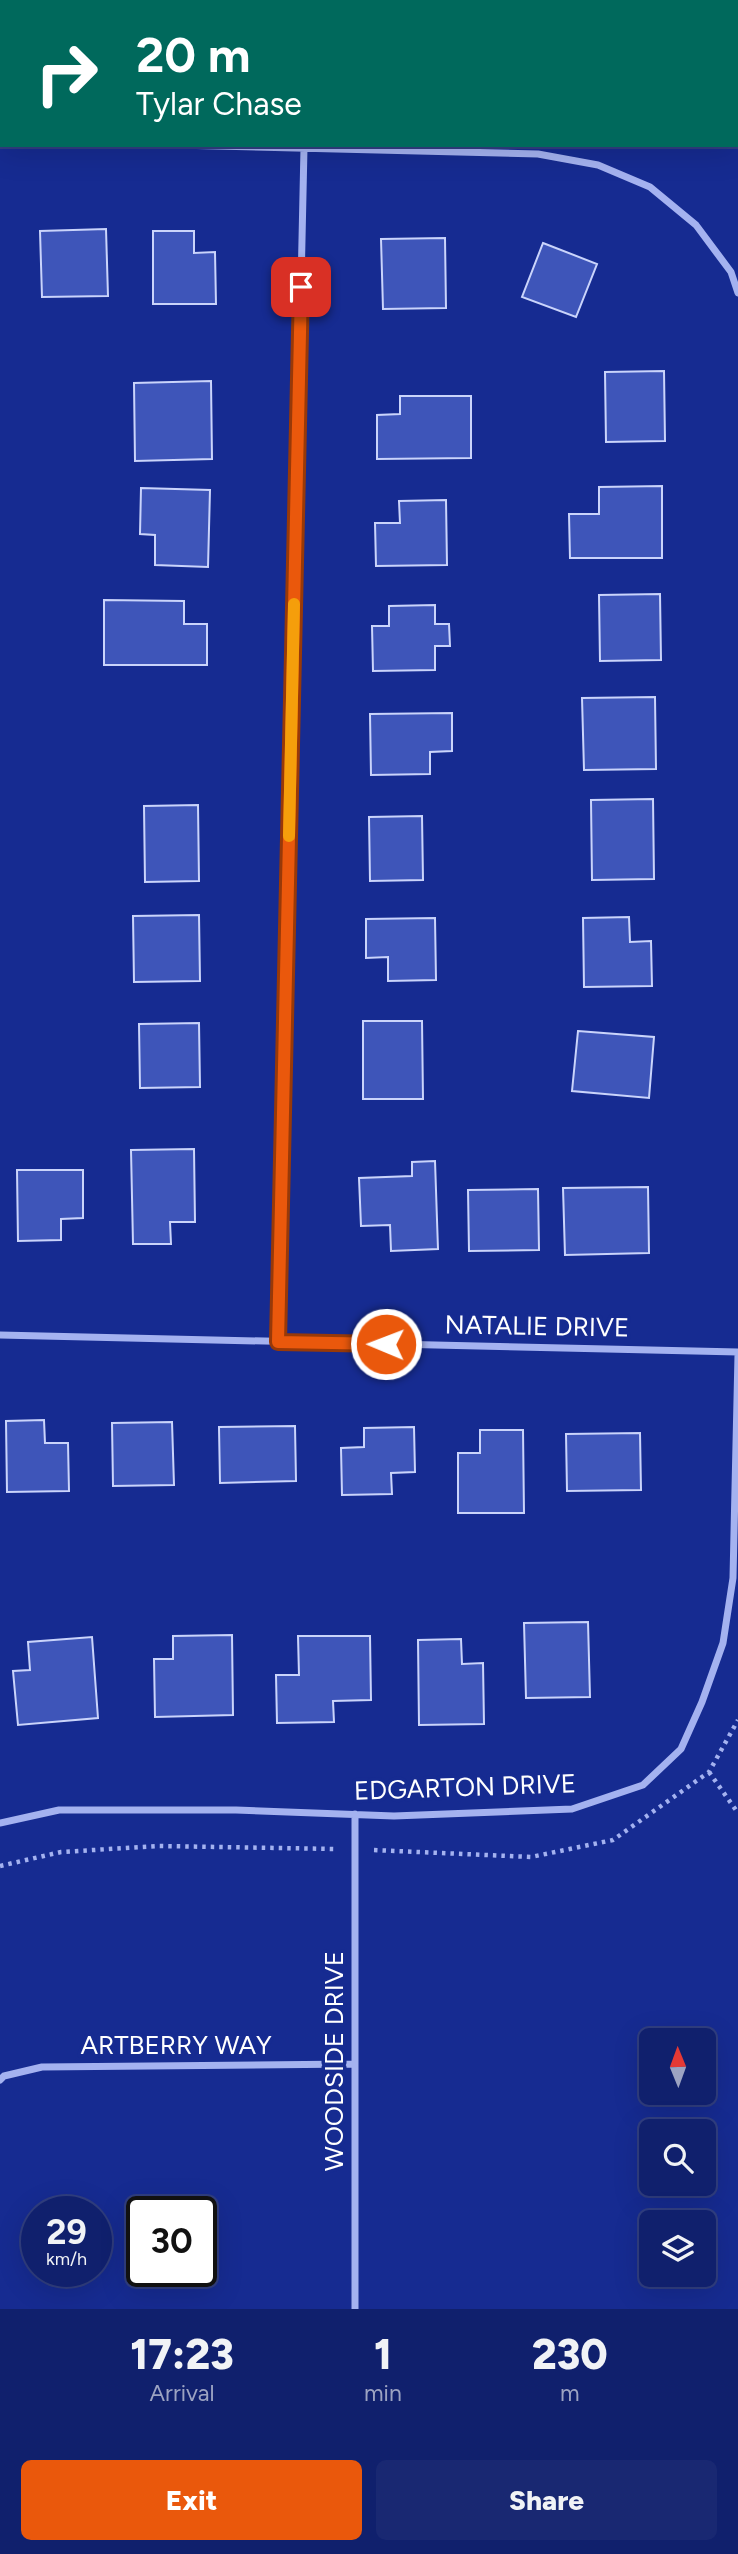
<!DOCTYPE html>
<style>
body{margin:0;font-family:Figtree,sans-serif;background:#192872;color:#f1f3f6;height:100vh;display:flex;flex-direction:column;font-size:26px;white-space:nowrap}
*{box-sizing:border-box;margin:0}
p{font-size:23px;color:#9ca3c2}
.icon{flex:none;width:38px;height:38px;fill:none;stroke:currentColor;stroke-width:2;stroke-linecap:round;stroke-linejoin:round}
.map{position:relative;height:2309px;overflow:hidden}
.panel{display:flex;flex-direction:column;background:#10206d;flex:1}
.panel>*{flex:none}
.hud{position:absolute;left:0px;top:0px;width:738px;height:147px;box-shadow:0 7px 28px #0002,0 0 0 2px #303e80;background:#00695c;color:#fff;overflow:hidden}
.needle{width:46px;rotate:359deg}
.buttons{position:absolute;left:639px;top:2028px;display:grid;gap:14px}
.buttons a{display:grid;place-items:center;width:77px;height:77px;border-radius:10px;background:#10206d;box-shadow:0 7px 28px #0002,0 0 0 2px #303e80;font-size:35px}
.speed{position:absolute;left:21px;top:2196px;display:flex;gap:14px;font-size:35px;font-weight:700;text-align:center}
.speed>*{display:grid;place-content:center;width:91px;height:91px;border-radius:50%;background:#10206d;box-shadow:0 7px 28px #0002,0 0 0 2px #303e80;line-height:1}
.speed small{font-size:18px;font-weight:400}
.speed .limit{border:4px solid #111;border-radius:10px;background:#fff;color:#111}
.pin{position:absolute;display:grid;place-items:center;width:60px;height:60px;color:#fff;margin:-30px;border-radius:14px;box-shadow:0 4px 10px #0006}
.me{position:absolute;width:77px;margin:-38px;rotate:271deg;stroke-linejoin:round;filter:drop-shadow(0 0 5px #0008)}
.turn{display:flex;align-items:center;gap:24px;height:147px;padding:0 21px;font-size:32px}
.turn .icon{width:91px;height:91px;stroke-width:2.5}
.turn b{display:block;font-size:49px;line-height:60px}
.eta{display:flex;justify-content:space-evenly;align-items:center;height:119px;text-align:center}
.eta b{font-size:42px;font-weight:800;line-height:49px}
.primary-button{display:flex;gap:14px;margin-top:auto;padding:14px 21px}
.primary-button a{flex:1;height:80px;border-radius:10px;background:#ea580c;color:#fff;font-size:28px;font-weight:800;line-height:80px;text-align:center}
.primary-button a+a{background:#192872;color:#f1f3f6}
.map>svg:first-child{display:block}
.building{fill:#3e55b9;stroke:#cad4fb;stroke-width:2}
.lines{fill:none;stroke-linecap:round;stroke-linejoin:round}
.path{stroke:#a4b2f0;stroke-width:4.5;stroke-dasharray:3.5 5;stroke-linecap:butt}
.minor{stroke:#a4b2f0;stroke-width:7}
.route-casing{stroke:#983908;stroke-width:18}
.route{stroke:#ea580c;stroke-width:12}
.slow{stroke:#f59e0b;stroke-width:12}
.labels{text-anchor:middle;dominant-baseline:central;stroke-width:7;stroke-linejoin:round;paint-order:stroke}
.street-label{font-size:26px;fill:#fff;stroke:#162b91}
</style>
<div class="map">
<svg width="738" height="2309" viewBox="0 0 738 2309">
<rect width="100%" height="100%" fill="#162b91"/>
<path class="building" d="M0,0h51v2h-49l-2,48z
M85,0h77l1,2h-78z
M106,229l2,67 -66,1 -2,-66z
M153,231h41v22l21,-1 1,52h-63z
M445,238l1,70 -63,1 -2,-70z
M543,243l54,21 -21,53 -54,-20z
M664,371l1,70 -59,1 -1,-70z
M211,381l1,78 -77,2 -1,-78z
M400,396h71v62l-94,1v-44l23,-1z
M662,486v72h-92l-1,-44h30v-27z
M141,488l69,2 -2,77 -53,-2v-30l-15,-1z
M446,500l1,65 -71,1 -1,-43h25l-1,-22z
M660,594l1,66 -61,1 -1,-66z
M104,600l80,1v23h23v41h-103z
M435,605v19h14l1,22h-15v24l-62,1 -1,-45h17v-20z
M655,697l1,72 -72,1 -2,-72z
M452,713v38l-22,1v22l-59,1 -1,-61z
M653,799l1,80 -62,1 -1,-80z
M198,805l1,76 -54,1 -1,-76z
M422,816l1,64 -53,1 -1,-64z
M199,915l1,66 -66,1 -1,-66z
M629,917l1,25 21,-1 1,45 -68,1 -1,-69z
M435,918l1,62 -48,1v-24l-22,1v-39z
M363,1021h59l1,78h-60z
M199,1023l1,64 -60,1 -1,-64z
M578,1031l76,6 -5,61 -77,-7z
M194,1149l1,73h-25l1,22h-38l-2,-94z
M435,1161l3,88 -47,2 -1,-26 -29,1 -2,-48 53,-2v-14z
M17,1170h66v48l-22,1v21l-43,1z
M648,1187l1,66 -84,2 -2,-67z
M538,1189l1,61 -70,1 -1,-61z
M44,1420l1,23h23l1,48 -62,1 -1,-71z
M172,1422l2,63 -61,1 -1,-63z
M295,1426l1,55 -76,2 -1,-56z
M414,1427l1,45 -24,1 1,21 -50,1 -1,-47 23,-1v-19z
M480,1430h43l1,83h-66v-60h22z
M640,1433l1,57 -74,1 -1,-57z
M588,1622l2,75 -64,1 -2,-75z
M232,1635l1,80 -78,2 -1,-58h19v-23z
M298,1636h72l1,64 -38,1 1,21 -57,1 -1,-48h23z
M92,1637l6,81 -80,7 -5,-54 17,-1 -2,-28z
M461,1639l1,25 21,-1 1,61 -65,1 -1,-85z"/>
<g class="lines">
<path class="path" d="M709,1772l29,41
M374,1850l157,7 82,-17 96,-68 29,-52
M0,1866l61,-14 98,-6 178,3"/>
<path class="minor" d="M0,141h2
M177,145l361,9 60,11 52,22 46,38 35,47 7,21
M0,1335l738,17
M278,1342l26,-1194
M0,1823l59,-13h177l158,6 178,-7 71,-24 38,-36 21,-47 21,-59 10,-65 5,-223
M0,2080l4,-4 38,-9 313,-3
M355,2309v-495"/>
</g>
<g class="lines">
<g class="route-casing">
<path id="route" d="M301,287l-23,1055 108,2"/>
</g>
<use href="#route" class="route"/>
<path class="slow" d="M289,836l5,-232"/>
</g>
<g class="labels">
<g class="street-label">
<text transform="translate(537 1326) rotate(1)">NATALIE DRIVE</text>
<text transform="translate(465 1787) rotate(-2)">EDGARTON DRIVE</text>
<text x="176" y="2045">ARTBERRY WAY</text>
<text transform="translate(334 2061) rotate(-90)">WOODSIDE DRIVE</text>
</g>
</g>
</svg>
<div class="buttons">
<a><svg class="needle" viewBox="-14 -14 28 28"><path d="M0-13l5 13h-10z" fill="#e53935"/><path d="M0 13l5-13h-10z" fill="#9ca3c2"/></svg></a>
<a><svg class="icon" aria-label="search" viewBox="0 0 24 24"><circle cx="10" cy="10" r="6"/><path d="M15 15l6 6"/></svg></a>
<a><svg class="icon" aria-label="layers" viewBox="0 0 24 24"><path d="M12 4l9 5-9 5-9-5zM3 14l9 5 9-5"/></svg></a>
</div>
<div class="speed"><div>29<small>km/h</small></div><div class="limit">30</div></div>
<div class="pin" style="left:301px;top:287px;background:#d93025"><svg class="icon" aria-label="arrive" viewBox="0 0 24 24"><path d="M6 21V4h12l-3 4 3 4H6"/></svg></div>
<svg class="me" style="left:386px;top:1344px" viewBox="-20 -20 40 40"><circle r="17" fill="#ea580c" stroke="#fff" stroke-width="3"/><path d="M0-11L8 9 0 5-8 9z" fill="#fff"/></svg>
<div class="hud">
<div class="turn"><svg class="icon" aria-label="right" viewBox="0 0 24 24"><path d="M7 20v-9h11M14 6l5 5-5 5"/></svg><div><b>20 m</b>Tylar Chase</div></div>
</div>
</div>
<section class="panel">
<div class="eta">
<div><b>17:23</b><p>Arrival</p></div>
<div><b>1</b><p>min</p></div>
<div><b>230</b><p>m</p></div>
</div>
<div class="primary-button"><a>Exit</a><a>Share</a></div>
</section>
